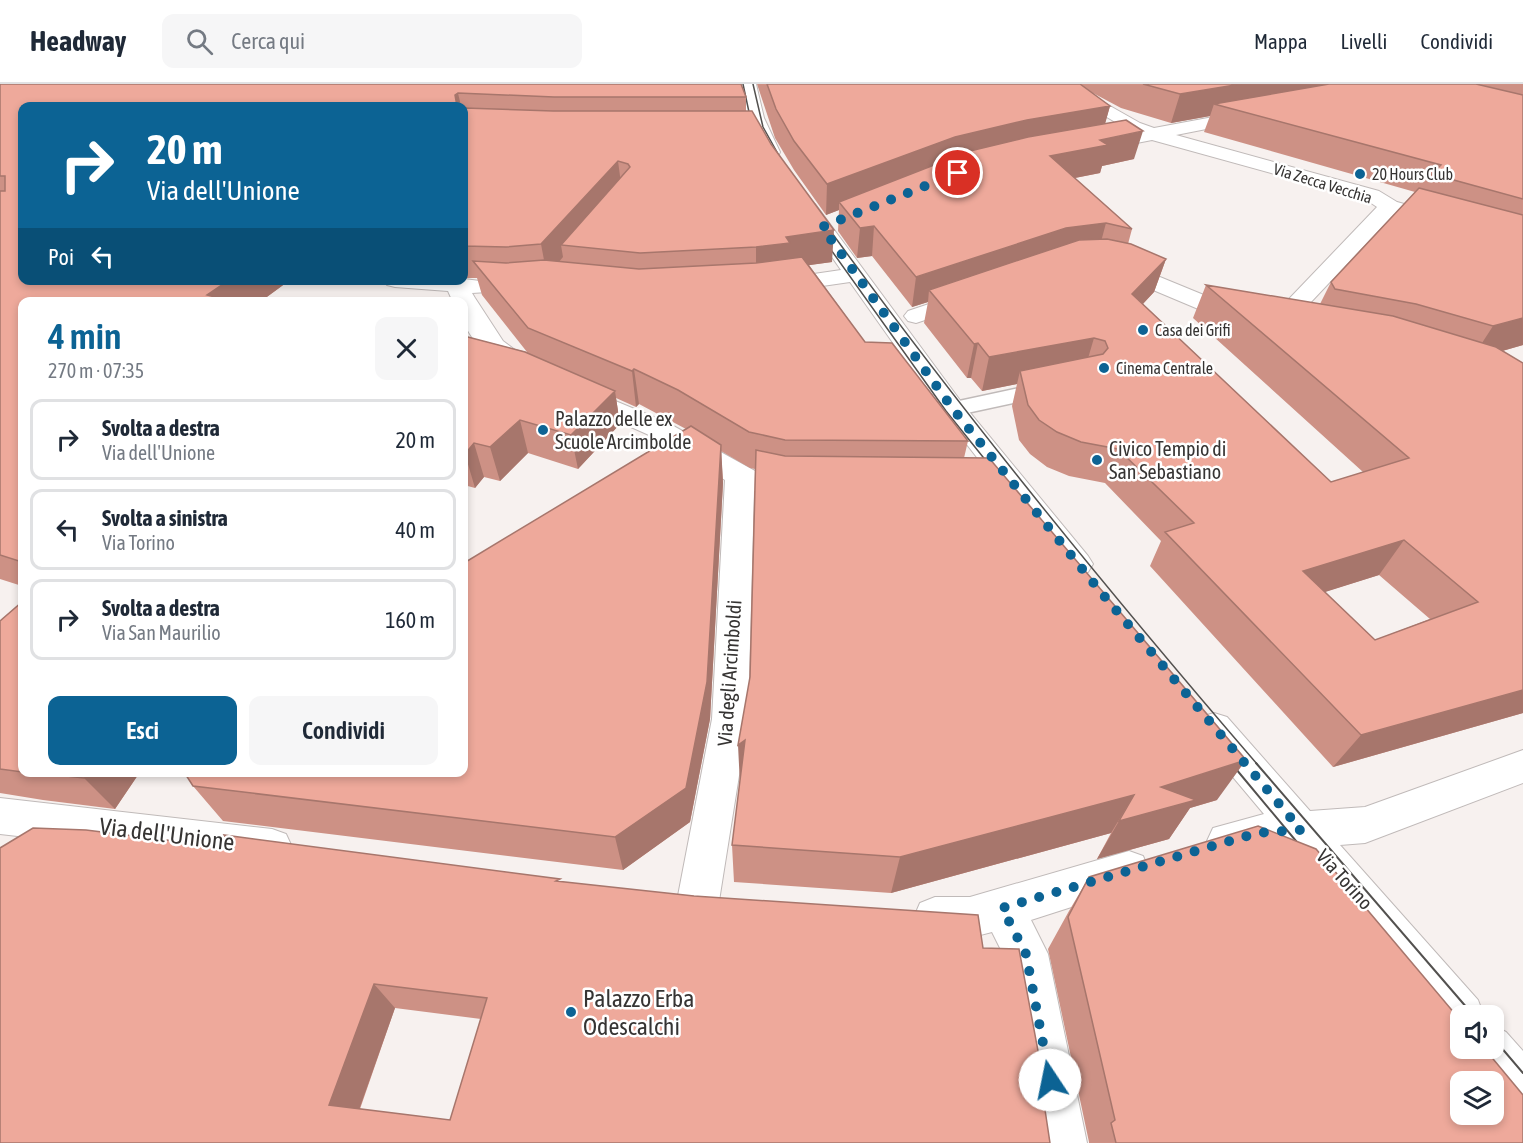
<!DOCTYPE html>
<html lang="it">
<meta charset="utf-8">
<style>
body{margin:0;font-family:"Asap Condensed",sans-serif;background:#f6f6f7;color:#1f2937;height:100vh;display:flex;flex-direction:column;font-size:22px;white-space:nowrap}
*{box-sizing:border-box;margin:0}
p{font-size:20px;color:#747a83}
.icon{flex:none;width:33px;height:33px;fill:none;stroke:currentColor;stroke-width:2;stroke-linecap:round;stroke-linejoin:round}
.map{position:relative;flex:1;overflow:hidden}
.details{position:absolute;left:18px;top:213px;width:450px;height:480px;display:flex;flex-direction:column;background:#fff;border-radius:12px;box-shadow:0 3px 9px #0003}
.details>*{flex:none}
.banner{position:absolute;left:18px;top:18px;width:450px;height:183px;border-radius:12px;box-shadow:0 3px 9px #0003;background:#0c6394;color:#fff;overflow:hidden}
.fabs{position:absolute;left:1450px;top:921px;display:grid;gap:12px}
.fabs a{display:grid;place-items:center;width:54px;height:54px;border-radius:12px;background:#fff;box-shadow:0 3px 9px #0003;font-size:30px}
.pin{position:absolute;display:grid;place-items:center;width:51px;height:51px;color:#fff;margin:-26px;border:3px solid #fff;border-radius:50%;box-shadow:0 2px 6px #0007}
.me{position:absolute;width:66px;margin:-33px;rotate:349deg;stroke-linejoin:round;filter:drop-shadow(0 0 4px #0008)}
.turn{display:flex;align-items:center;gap:21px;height:126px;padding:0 30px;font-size:27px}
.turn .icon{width:78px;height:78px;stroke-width:2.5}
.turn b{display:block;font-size:42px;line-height:51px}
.then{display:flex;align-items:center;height:57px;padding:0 30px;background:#0003;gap:12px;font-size:22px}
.round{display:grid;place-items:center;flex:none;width:63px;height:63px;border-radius:12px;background:#f6f6f7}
.overview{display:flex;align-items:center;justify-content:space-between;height:102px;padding:0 30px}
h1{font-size:36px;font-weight:600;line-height:45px;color:#0c6394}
.action{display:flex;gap:12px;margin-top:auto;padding:12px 30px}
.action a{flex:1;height:69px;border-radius:12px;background:#0c6394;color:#fff;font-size:24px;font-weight:600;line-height:69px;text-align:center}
.action a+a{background:#f6f6f7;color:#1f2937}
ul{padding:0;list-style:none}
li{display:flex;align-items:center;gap:18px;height:81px;margin:0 12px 9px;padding:0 18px;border:3px solid #e0e1e3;border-radius:12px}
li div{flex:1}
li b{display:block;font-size:22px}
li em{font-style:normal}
header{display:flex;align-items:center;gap:36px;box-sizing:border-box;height:84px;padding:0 30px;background:#fff;border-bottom:2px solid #e0e1e3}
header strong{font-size:28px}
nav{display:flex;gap:33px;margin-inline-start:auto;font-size:21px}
.search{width:420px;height:54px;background:#f6f6f7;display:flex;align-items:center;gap:15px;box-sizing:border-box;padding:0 21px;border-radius:12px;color:#747a83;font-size:22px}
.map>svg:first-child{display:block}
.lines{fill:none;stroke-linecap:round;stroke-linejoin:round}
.pedestrian-casing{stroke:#c0bab9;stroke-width:3}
.minor-casing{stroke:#c0bab9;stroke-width:2}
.pedestrian{fill:#fff;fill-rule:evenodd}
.minor{fill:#fff;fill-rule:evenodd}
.tram-far1{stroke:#53514f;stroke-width:1.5}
.tram{stroke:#53514f;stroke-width:2}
.wall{fill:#cd9185;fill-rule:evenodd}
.shaded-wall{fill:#a7766c}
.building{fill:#eea99b;stroke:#a7766c;stroke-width:1.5;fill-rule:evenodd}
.route{stroke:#0c6394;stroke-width:10;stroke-dasharray:0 18}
.poi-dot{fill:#0c6394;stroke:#fff;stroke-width:2}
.labels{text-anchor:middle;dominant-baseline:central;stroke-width:5;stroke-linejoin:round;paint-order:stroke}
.far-poi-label{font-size:16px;fill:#363433;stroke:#fff;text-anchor:start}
.far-street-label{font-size:16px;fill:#363433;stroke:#fff}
.poi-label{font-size:20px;fill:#363433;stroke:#fff;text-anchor:start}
.street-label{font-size:20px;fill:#363433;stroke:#fff}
.near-street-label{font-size:24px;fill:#363433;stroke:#fff}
.near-poi-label{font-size:24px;fill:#363433;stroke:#fff;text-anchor:start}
</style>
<header>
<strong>Headway</strong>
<div class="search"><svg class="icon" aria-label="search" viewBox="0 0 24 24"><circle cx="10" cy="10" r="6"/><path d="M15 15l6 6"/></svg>Cerca qui</div>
<nav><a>Mappa</a><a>Livelli</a><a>Condividi</a></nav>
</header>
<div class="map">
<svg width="1523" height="1059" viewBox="0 0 1523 1059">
<rect width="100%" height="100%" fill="#f7f1ef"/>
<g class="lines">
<g class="pedestrian-casing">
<path id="pedestrian" d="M1051,297l8,2 3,5 -3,5 -106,23 -8,-2 -4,-5 4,-5z"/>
</g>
<g class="minor-casing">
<path id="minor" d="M740,0h16l8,34 16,34 -2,4h-14l-2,-4 -16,-34z
M1051,0h20l69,39 14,5 97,-18 6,1 3,4 -3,4 -81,16 203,56 18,11 126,35v13l-129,-36 -83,88 -1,8 10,20 -3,5 -9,2 -9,-2 -13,-25 2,-10 89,-93 -12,-8 -213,-59 -56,11 -7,-2 -2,-4 2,-4 43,-9z
M808,118l7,2 147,199 126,153 5,8 -5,8 -11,3 -11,-3 -122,-157 -94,-133 -76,11 -8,-2 -3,-5 3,-5 75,-11 -43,-62 3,-4z
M1116,175l134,55 4,5 -4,5 -8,2 -8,-2 -126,-53 -3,-5 3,-5z
M464,195l24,3 3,5 -3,5 -16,1 3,5 28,43 33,25 4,5 -4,5c-25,7 -66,-32 -72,-55 -2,-5 0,-14 0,-19h-11l-5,-11 -53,-4 -8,-2 -3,-5z
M968,207l8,2 4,5 -4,5 -60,20 -8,-2 -4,-5 4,-5z
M577,301l91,38 87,48 55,10 5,7 -5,7 -10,3 -21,-2 -25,-5 -6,228 -29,182 -6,14 -15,6 -15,-6 -6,-14 35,-182 13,-239 -76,-45 -81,-36 -4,-6 4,-6z
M1214,629l13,4 83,94 55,-4 158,-57v33l-158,60 -25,2 138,155 6,16h-23v22l-15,-6 -153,-184 -36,3 -30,8 -14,-5 -6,-13 6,-13 51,-14 -63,-75 -5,-11 5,-11z
M0,714l272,31 14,5 6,13 -6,13 -14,5 -272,-31z
M1129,767l14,5 6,14 -6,14 -112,36 17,34 39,189h-50l-32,-185 -13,-26c-25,7 -48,9 -72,-1l-6,-14 6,-14 15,-6h35z
M1494,942l12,6 17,19v61c-14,-6 -29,-13 -29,-30h-7l-13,-18 -7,-16h27z"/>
</g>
<use href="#pedestrian" class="pedestrian"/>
<use href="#minor" class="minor"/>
<path class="tram-far1" d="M743,0l9,42
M753,0l10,43 19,34
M824,138c136,188 282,367 433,542
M824,156l122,171 49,61
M1227,674l5,6"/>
<path class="tram" d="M1231,679l75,90
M1256,679l218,253
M1494,955l29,34"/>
</g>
<path class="wall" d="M0,0l746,13v14l86,151 -23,3 56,77 103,99 -4,17 253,342 -27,8 -21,31 -72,20 14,-26 -220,60 -157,-11 -2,-37 8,-61 10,-107 5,-208 -5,-1 -29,-17 2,32 -13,236 -20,103 -67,48 -400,-49 -30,-35 493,-357 -47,-25 -3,3 -20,-9 4,26 -42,45 -50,-16 -28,28 -16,-4 -9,11 -11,-3v-149l63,16 -45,-57 -5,-17h-13v-172h-442v174h268l-30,22h-238v284l-22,-7z
M757,0h766v261l-21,6 21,362 -190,54 -183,-201 11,-25 -56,-58 -36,-7 -22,-9 -17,-13 -11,-14 -7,-34 5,-22 -35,7 -11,-13h-4l-43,-55 4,-21 -16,5 -40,-51 -15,2 -19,-27 1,-21 -13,5 -32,-45 -19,-32zM1091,8l30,16 50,15 39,-7 -6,16 211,60 -84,90 -11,22 -114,-19 -13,33 170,154 -32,10 -188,-178 11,-12 12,-33 -38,-15 4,-15 -57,-51 25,-5 2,-7 32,-7 -29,-36 5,-17zM1379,491l51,44 -55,21 -51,-48z
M22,518v170h118l-25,37 -72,-9 -43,-7v-172z
M231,764l330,34 422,66 61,135 -3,3 9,57h-1050zM395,924l86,11 -31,101 -90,-11z
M1089,793l434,266h-434v-1l-41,-193 21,-38z"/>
<path class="shaded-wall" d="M1241,0h149l-176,20 -4,12 -39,7 9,-29z
M458,9l3,13h-4l-2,-11z
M1110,22l-8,29 -263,67v8l-13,5 1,-31 128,-47 72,-17z
M1143,47l-9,28 -32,7 -2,7 -56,11 6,-28 50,-16z
M618,77l4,30 -61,54 2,12 -16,19 -6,-32z
M1106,139l-8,30 -169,37 -1,12 -16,5 4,-30 150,-49z
M874,142l-2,30 -15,2 3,-30z
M834,146l-2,32 -43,6 -33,11v-32l30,-10z
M1166,175l-12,33 -33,35 11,-33z
M229,196h61l-30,22h-49l-4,-7z
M1523,234v27l-52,15 22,-34z
M1094,254l-10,34 -64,-1 -3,13 -35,7 7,-34z
M978,259l-7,35h-4l7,-34z
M634,285l5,35 -3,3 -4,-36z
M615,307l5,33 -42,45 -7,-34z
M520,336l8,33 -28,28 -10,-34z
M474,359l10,34 -9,11 -10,-34z
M721,361l2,38 -13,236 -20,103 -67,48 -8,-33z
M1404,456l-25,35 -98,31 22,-35z
M1523,606v23l-190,54 28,-32z
M745,656l-5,45 -2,-40z
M1246,676l-29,40 -27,8 -21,31 -72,20 22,-38 42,-34z
M88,688h52l-25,37 -31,-31z
M1134,711l-23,38 -220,60 9,-36z
M374,900l21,24 -41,116 -25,-19z"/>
<path class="building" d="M0,0h741l5,13h-192l-96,-4 -3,2 2,11h-435v174h207l-22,15 27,7h-212v260l-22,-7v-364h5v-15h-5z
M767,0h313l30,22 -83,14 -72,17 -128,47 -33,-43 -18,-32z
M1143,0h98l-61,10z
M1329,0h147l47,11v104l-91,-25 9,-9 -227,-61z
M464,24l89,3h199l19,33 63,86 -48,7 4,6 -34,4 -116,6 -79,-8 69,-78 -2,-3 -10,-3 -77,83 -35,3 -42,-1z
M1126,36l17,11 -43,9 8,5 -58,11 82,73 -26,-6 -40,5 -150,49 -42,-51 -14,2 -21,-26 131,-51 58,-14z
M1419,104l104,27v103l-30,8 -77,-22 -81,-15 -4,-7z
M1107,155l24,5 35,15 -34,35 199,188 78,-24 -203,-173 187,31 103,31 27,16v327l-162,45 -196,-203 29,-9 -76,-74 -37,-7 -24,-10 -18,-12 -11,-15 -8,-34 83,-17 5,-6 -3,-7 -11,-3 -105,19 -11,-14 -4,1 -45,-54 150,-50zM1404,456l74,62 -103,38 -72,-69z
M802,173l63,85 27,1 76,98 -183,-1 -36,-8 -71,-42 -44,-21 -2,2 -104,-43 -55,-67 33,2 38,-3 95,9 117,-6z
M464,252l61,16 90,39 -44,44 -51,-15 -30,27 -16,-4 -9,11 -1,-1z
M691,342l30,19 -14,237 -21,106 -71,49 -422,-51 -9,-14h280v-209z
M756,366l29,6 204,2 257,302 -85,27 35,13 -77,21 15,-26 -234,62 -168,-12 13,-105 -7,5 12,-68z
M22,518v170l-22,-3v-148z
M29,688h59l-4,6z
M1258,742l58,23 145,172v27h23l39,47v48h-407l-5,-20 4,-3 -47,-203 21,-40zM1461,998h33v32h-33z
M33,744l53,2 145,18 -7,-13 336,44 -4,2 138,15 284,19 5,33 36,1 25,134h-3l9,60h-1050v-295zM374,900l113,14 -37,122 -121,-15z"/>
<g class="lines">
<path class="route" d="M958,89l-136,54 131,182 147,182 201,239 -44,3 -255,75 24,46 24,126"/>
</g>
<g class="poi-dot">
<circle cx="1360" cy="90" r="6"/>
<circle cx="1143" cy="246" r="6"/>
<circle cx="1104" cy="284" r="6"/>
<circle cx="543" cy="346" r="6"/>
<circle cx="1097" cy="376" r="6"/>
<circle cx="571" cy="928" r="6"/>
</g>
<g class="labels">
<g class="far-poi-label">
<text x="1372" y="90">20 Hours Club</text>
<text x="1155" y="246">Casa dei Grifi</text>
<text x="1116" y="284">Cinema Centrale</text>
</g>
<g class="far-street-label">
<text transform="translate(1323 99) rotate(17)">Via Zecca Vecchia</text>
</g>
<g class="poi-label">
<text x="555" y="334">Palazzo delle ex<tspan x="555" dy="23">Scuole Arcimbolde</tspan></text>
<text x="1109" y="364">Civico Tempio di<tspan x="1109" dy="23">San Sebastiano</tspan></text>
</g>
<g class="street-label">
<text transform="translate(729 589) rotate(-86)">Via degli Arcimboldi</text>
<text transform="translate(1345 795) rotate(48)">Via Torino</text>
</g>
<g class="near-street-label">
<text transform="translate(167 750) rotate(7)">Via dell'Unione</text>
</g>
<g class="near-poi-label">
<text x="583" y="914">Palazzo Erba<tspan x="583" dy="28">Odescalchi</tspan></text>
</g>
</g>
</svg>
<div class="fabs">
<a><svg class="icon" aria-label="sound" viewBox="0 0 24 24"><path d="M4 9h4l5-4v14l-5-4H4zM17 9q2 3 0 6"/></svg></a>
<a><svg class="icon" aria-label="layers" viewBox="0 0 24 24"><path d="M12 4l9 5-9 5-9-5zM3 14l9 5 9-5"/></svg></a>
</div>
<div class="pin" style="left:958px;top:89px;background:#d93025"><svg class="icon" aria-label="arrive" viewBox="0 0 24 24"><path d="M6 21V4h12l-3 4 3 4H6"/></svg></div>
<svg class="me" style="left:1050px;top:996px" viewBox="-20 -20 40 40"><circle r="19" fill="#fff"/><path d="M0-13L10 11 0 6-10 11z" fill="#0c6394"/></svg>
<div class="banner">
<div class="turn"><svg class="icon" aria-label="right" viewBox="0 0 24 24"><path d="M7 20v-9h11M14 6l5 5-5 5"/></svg><div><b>20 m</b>Via dell'Unione</div></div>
<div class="then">Poi<svg class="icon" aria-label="left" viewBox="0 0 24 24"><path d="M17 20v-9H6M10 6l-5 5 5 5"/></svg></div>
</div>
<section class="details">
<div class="overview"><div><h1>4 min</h1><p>270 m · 07:35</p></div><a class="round"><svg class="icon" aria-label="close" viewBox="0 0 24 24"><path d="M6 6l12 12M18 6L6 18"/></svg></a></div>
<ul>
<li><svg class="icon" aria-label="right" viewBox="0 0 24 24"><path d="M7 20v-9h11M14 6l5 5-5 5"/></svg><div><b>Svolta a destra</b><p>Via dell'Unione</p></div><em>20 m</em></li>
<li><svg class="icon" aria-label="left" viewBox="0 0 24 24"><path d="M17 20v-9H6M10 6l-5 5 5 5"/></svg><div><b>Svolta a sinistra</b><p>Via Torino</p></div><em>40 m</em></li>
<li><svg class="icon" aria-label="right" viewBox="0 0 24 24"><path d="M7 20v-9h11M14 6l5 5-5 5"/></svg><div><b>Svolta a destra</b><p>Via San Maurilio</p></div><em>160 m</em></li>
</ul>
<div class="action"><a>Esci</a><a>Condividi</a></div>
</section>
</div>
